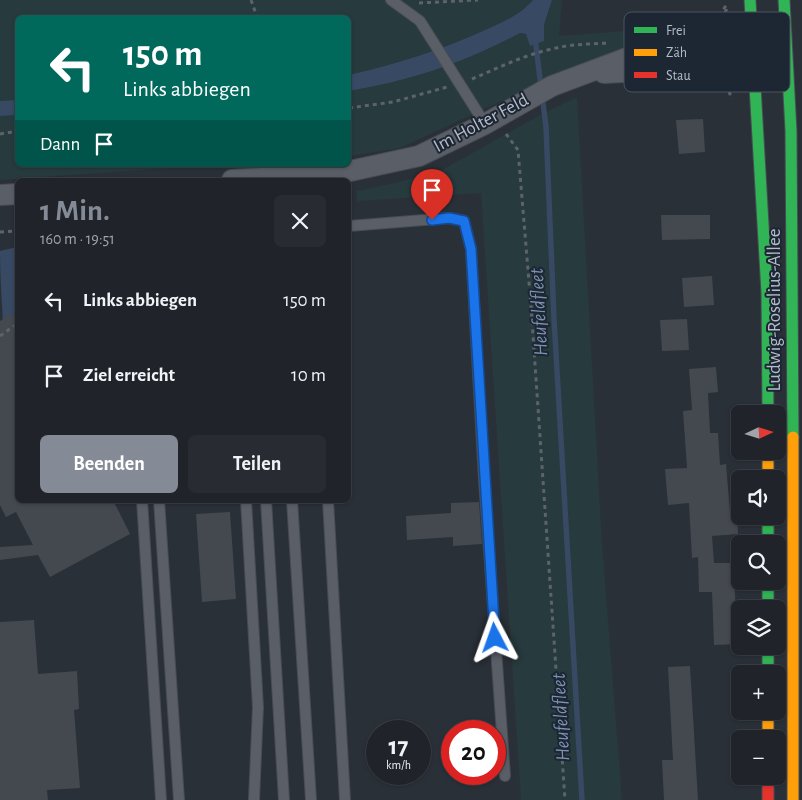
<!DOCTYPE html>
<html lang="de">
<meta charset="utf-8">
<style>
body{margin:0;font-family:"Alegreya Sans",sans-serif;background:#282c32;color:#f1f3f6;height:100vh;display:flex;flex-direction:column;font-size:19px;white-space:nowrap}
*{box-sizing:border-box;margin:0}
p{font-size:16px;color:#a2a4a8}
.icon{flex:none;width:28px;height:28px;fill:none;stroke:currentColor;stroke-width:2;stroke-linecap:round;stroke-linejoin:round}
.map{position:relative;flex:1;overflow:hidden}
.drawer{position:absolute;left:15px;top:178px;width:336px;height:325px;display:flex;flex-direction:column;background:#20242a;border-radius:8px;box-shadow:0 1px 4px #0004,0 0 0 1px #3d4147}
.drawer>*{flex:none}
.guide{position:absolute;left:15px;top:15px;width:336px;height:152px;border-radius:8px;box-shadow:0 1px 4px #0004,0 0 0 1px #3d4147;background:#00695c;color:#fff;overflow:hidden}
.needle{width:32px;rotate:86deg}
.buttons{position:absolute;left:731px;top:405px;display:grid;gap:10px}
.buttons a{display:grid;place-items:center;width:55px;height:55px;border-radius:8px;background:#20242a;box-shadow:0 1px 4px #0004,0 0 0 1px #3d4147;font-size:25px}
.speed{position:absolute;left:366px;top:720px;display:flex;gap:10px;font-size:25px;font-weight:700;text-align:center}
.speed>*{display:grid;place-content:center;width:65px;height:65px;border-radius:50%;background:#20242a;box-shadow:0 1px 4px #0004,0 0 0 1px #3d4147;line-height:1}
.speed small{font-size:12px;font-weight:400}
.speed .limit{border:8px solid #d22;background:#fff;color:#111}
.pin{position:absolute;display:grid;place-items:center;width:42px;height:42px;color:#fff;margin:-51px -21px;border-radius:50% 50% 50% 0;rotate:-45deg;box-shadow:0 0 5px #0007}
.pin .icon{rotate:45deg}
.me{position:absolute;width:55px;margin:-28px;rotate:356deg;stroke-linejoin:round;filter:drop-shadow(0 0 4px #0008)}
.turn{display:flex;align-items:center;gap:18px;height:105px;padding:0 25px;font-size:22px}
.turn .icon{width:65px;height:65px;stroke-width:2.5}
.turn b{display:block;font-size:35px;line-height:42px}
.then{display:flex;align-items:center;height:48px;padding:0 25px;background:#0003;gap:10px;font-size:19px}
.round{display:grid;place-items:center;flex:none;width:52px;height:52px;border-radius:8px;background:#282c32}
.headline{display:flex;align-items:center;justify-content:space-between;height:85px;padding:0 25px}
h1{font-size:30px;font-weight:700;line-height:38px;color:#848b96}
.action{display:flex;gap:10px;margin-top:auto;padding:10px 25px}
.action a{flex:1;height:58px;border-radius:8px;background:#848b96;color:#fff;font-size:20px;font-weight:700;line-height:58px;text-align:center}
.action a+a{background:#282c32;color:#f1f3f6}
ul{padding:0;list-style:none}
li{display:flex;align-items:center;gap:15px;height:75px;padding:0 25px}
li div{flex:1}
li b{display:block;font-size:19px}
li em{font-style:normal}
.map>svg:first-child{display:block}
.green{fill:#273a3e}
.water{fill:#384963}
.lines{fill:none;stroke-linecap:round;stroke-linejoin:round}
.stream{stroke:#384963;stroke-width:5.5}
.building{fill:#444950}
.lane-casing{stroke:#484c53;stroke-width:12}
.street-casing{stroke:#484c53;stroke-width:22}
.fast-casing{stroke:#484c53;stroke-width:13}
.slow-casing{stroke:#484c53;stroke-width:13}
.jam-casing{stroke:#484c53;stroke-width:13}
.path{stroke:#5d636a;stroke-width:3;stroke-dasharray:4 4;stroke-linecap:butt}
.lane{stroke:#5a5e66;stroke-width:10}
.street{stroke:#5a5e66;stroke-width:20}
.fast{stroke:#30b455;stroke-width:11}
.slow{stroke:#ff9f0a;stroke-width:11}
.jam{stroke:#e5322d;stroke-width:11}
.route-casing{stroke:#114b97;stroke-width:12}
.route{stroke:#1a73e8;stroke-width:9}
.labels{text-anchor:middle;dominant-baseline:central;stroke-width:4;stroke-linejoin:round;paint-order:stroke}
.street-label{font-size:19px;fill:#b4bcc9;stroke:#1d2633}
.water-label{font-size:20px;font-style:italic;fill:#7c92b1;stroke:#1d2633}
.key{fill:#1d2633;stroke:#4a5360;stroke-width:1}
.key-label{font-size:14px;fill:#b4bcc9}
</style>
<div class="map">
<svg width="802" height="800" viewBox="0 0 802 800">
<rect width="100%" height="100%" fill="#2a3038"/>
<path class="green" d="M0,0h533c-13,15 -30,22 -48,30 -44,20 -89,34 -136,45v-57h-331l-1,82 -17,1z
M552,0h10l-3,36 79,-6 -9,17 -101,42 -128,59 -51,8v-65c61,-10 117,-29 171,-58l6,1 18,-9z
M577,97l25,447 20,256h-101l-40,-607 -124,8v-10l42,-9 43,-12 98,-55z
M17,115l1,50h194l-212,15v-64z"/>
<path class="water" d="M533,0h19l-8,25v16l-14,5 -4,-12 -6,-1c-54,29 -110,48 -171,58v-16c47,-11 92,-25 136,-45 18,-8 35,-15 48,-30z
M17,100v15l-17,1v-15z
M17,247v88l-13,-1c-2,-10 -1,-18 -2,-28 -1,-18 -2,-36 -2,-55z"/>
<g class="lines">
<path class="stream" d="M535,38l11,89 8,192 28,481"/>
</g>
<path class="building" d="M703,119l2,33 -26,2 -3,-34z
M661,215h49v24l-48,1z
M712,276l2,29 -30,2 -2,-29z
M14,313l4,8v179h95l17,34 -80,43 -12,-22 -38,5v-13l33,-2 -17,-33 -10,5 -6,-12v-184z
M687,319l2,31 -27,1 -2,-31z
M716,367l2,25 -10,1 2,40h8l2,32 6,-1 4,48h7l1,22 -26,2 2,27h19l5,81 -24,1 -2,-53h-13l-1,-35 -6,1 -3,-55 -21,2 -3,-36 22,-1 -4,-57 9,-1 -3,-41z
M479,502l3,42 -29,2v-9l-46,3 -1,-24 45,-3v-10z
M230,512l6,87 -34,3 -6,-88z
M34,620l4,54 39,-3 2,38 -5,1 6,78 -33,2 1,10h-48v-178z
M690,666l8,134h-34l-2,-40h11l-5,-93z"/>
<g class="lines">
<g class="lane-casing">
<path id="lane" d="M391,0l29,21 65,103
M349,226l100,-8 15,3 7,28 13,230 21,297
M142,500l19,300
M159,500l20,300
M246,500l12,207 -4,93
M266,500l18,300
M292,500l19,300
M328,500l17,300"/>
</g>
<g class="street-casing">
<path id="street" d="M604,73l150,-8
M232,180l109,-7 78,-17 66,-32 67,-38 72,-27 38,-10 45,-9 45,-3
M0,195l18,-1"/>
</g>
<g class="fast-casing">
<path id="fast" d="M750,0l17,293 1,121
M784,0l7,131 2,306
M768,516v28
M768,581v28
M768,646v28"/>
</g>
<g class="slow-casing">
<path id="slow" d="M793,437v363
M768,451v28
M768,711v28"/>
</g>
<g class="jam-casing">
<path id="jam" d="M768,776v24"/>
</g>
<path class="path" d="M251,0l5,14
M419,3l59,-3
M722,20l5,-12
M714,22l14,-19
M472,79c26,-11 52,-24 80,-30 19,-5 38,-5 57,-6
M726,84l6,15
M349,108l44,-6 54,-15
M0,134l18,-3
M506,134l12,16 13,156 34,494
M0,232l18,-1
M0,336l18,-13"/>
<use href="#lane" class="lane"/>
<use href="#street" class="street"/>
<use href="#fast" class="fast"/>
<use href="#slow" class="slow"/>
<use href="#jam" class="jam"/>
</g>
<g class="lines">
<g class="route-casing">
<path id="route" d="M432,220l17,-2 15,3 7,28 24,389"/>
</g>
<use href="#route" class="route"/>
</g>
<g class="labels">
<g class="street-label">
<text transform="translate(481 123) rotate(-28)">Im Holter Feld</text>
<text transform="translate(774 310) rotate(-90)">Ludwig-Roselius-Allee</text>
</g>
<g class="water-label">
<text transform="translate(539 312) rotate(-93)">Heufeldfleet</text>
<text transform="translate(561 717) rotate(-93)">Heufeldfleet</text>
</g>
</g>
<rect x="624" y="12" width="166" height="80" rx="8" class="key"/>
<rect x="634" y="27" width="23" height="6" fill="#30b455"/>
<rect x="634" y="49" width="23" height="7" fill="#ff9f0a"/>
<rect x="634" y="72" width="23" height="6" fill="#e5322d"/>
<g class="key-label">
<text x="666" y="35">Frei</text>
<text x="666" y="57">Zäh</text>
<text x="666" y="80">Stau</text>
</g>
</svg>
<div class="buttons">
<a><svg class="needle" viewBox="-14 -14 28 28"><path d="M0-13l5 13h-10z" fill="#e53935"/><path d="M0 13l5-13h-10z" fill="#a2a4a8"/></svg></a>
<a><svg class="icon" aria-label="sound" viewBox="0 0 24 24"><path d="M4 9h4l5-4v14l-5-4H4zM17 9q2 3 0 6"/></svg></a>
<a><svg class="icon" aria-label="search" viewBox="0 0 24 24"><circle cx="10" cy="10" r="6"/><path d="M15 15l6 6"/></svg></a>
<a><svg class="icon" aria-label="layers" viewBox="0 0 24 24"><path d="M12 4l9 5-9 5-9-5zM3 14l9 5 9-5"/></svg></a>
<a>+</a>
<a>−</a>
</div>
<div class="speed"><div>17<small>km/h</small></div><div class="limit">20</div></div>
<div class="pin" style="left:432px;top:220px;background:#d93025"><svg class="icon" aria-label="arrive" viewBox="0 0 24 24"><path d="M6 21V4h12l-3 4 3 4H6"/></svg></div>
<svg class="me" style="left:495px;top:638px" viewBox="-20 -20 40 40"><path d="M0-17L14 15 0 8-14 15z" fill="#1a73e8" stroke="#fff" stroke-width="4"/></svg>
<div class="guide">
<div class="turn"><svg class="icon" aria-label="left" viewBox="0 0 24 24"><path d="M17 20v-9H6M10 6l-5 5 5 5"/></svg><div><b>150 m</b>Links abbiegen</div></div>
<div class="then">Dann<svg class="icon" aria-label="arrive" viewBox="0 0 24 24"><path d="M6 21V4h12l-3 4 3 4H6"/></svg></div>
</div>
<section class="drawer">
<div class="headline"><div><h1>1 Min.</h1><p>160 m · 19:51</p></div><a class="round"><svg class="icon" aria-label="close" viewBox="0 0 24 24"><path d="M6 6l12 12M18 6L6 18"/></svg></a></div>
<ul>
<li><svg class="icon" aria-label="left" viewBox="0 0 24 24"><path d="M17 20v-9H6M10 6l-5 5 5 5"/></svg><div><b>Links abbiegen</b></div><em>150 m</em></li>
<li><svg class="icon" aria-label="arrive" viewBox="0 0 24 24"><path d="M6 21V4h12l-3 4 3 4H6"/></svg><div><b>Ziel erreicht</b></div><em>10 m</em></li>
</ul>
<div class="action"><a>Beenden</a><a>Teilen</a></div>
</section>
</div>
